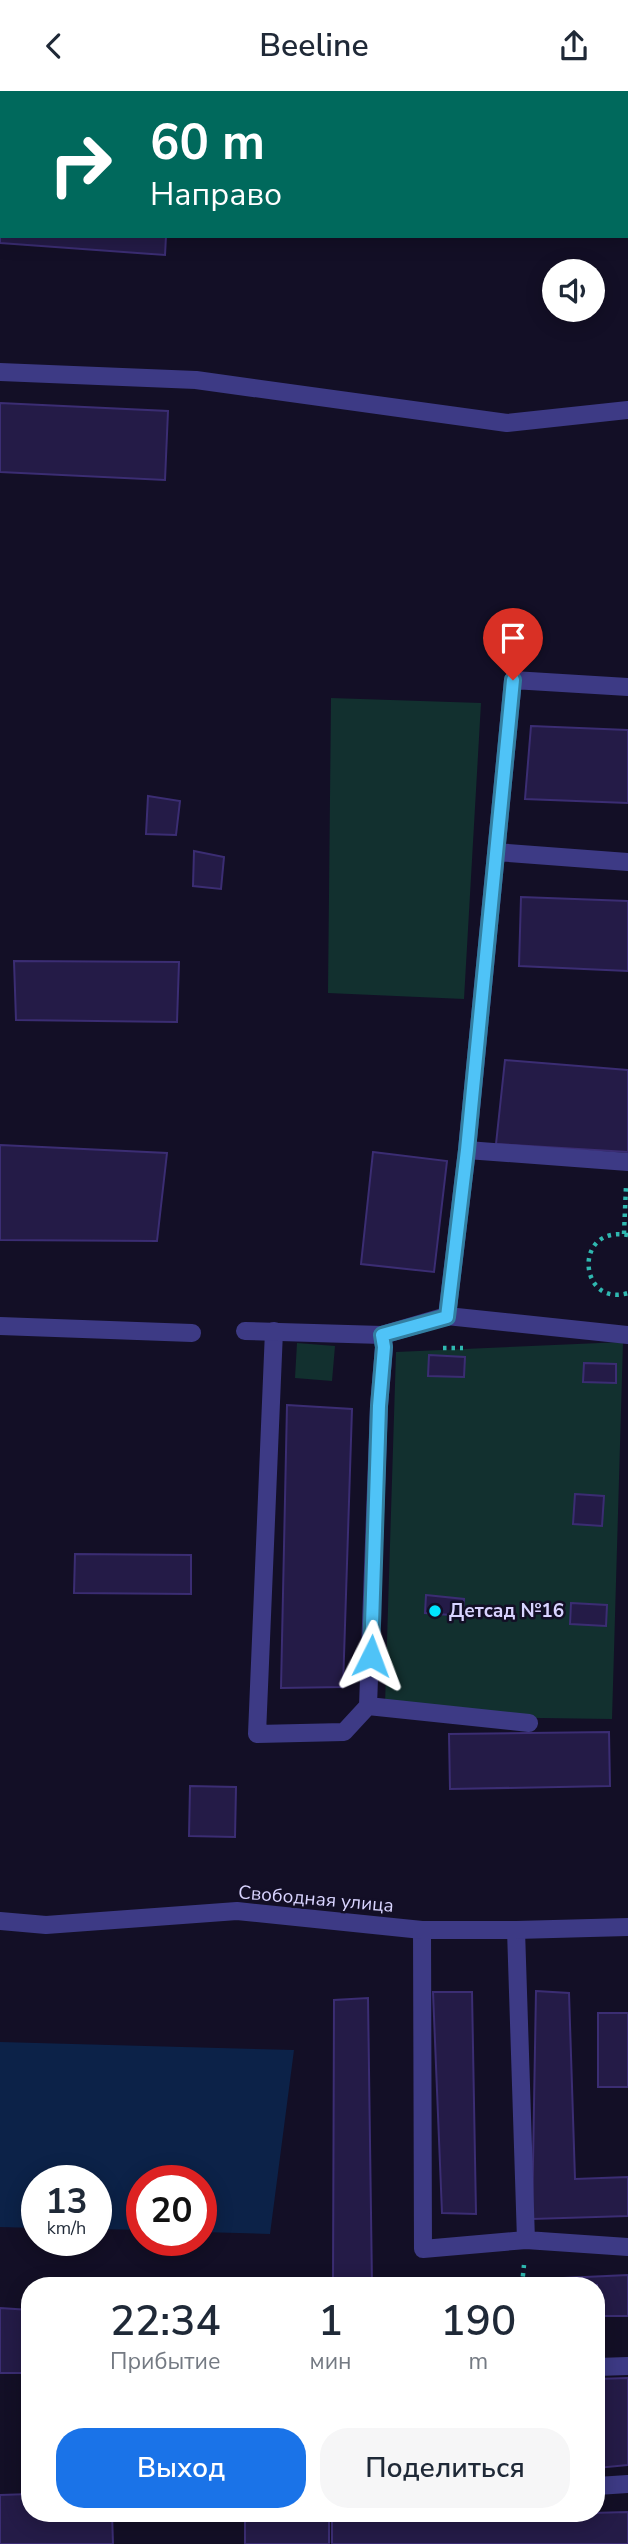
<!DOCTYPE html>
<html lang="ru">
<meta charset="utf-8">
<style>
body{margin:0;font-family:"Nunito Sans",sans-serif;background:#f6f6f7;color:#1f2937;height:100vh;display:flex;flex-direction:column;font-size:26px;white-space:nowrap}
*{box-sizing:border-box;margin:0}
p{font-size:23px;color:#747a83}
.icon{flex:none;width:38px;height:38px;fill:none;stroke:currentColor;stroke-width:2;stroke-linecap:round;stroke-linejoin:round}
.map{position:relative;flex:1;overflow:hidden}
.sheet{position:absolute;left:21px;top:2186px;width:584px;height:245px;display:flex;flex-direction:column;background:#fff;border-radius:28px;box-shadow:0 4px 18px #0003}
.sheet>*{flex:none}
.hud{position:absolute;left:0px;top:0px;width:628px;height:147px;box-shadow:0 4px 18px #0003;background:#00695c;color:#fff;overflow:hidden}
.fabs{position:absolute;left:542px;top:168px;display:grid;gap:14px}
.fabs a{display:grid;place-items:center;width:63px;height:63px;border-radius:50%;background:#fff;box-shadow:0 4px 18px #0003;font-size:35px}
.speed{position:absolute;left:21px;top:2074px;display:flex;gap:14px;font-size:35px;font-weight:700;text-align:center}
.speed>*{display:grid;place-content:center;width:91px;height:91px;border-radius:50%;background:#fff;box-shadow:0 4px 18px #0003;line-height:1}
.speed small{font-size:18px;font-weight:400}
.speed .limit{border:10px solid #d22;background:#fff;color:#111}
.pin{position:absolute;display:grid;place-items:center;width:60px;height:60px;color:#fff;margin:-72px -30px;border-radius:50% 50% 50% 0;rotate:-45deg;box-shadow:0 0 7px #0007}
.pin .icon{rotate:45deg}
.me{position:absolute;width:77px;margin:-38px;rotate:3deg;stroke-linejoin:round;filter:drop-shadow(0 0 5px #0008)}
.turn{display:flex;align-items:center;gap:24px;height:147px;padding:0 35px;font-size:32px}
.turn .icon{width:91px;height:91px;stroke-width:2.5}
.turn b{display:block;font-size:49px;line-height:60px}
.eta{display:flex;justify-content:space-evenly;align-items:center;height:119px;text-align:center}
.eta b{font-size:42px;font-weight:600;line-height:49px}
.button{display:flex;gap:14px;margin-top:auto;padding:14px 35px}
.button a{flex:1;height:80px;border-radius:28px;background:#1a73e8;color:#fff;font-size:28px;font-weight:600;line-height:80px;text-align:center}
.button a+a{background:#f6f6f7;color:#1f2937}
header{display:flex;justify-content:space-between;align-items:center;height:91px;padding:0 35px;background:#fff;font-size:32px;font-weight:600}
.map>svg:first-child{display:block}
.green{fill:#12302f}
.water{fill:#0c2248}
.building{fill:#241b47;stroke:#3b2d73;stroke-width:2}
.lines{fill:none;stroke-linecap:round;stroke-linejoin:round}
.path{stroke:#2fb8b0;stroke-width:4.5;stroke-dasharray:3.5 5;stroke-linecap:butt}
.lane{stroke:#3d3a85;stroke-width:18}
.street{stroke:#3d3a85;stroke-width:18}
.route-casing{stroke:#337fa1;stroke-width:18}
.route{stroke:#4fc3f7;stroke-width:12}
.poi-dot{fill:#00e5ff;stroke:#130f26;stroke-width:2.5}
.labels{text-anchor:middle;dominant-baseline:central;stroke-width:5;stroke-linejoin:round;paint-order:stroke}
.poi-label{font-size:19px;font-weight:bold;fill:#d9d4ff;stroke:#130f26;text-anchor:start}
.street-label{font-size:19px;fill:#d9d4ff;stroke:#130f26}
</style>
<header><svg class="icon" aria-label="back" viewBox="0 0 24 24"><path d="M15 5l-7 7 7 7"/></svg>Beeline<svg class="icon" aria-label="share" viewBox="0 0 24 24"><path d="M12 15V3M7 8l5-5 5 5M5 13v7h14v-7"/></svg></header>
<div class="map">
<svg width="628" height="2453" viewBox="0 0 628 2453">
<rect width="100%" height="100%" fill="#130f26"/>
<path class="green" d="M331,607l150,5 -17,296 -136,-6z
M623,1251l-11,377 -197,-3 -30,-11 11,-353z
M297,1252l38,3 -3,35 -37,-3z"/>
<path class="water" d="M0,1951l294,8 -24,184 -69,-2v-51h-59v49l-46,-1v-48h-59v47l-37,-1z"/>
<path class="building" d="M0,0h171l-169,2v143h164l-1,19 -165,-12z
M247,0h342l18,2h-360z
M626,4h2v84h-2z
M0,312l168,8 -3,69 -165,-8z
M531,635l97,4v73l-103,-4z
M148,705l32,5 -4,34 -30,-1z
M194,760l30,6 -3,32 -28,-3z
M521,806l107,4v70l-109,-5z
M14,870l165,1 -2,60 -161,-2z
M505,969l123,10v82l-132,-8z
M0,1054l167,8 -10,88 -157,-1z
M373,1061l74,9 -13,111 -73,-8z
M429,1264l36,2 -1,20 -36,-1z
M584,1272l32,1v19l-33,-1z
M287,1314l65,4 -9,278 -62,1z
M575,1403l29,2 -2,30 -29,-2z
M75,1463l116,1v39l-117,-1z
M426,1504l38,4 -1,17 -38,-3z
M571,1512l36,2 -1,21 -36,-2z
M609,1641l1,54 -160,3 -1,-55z
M190,1695l46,1 -1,50 -46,-1z
M536,1900l33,2 6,186 53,-2v39l-96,3z
M433,1901h39l4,222 -34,-1z
M368,1907l4,287h-39l1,-285z
M598,1922h30v74h-30z
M628,2184v41h-31v-31h-55v-6z
M0,2217l30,2v63h-30z
M628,2287v87l-31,3v-89z
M30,2403v19h82l1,31h-113v-49z
M628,2421v32h-296v-31h43v6z
M245,2422h84v31h-84z"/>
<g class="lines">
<path class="path" d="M624,1143l2,-48
M628,1144c-56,-10 -49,73 0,58
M443,1257h20
M522,2194l2,-20"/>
<path class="lane" d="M0,281l196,8 311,43 121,-13
M496,761l132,10
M467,1059l161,12
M447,1225l20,-166 46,-470 115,7
M0,1235l192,7
M274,1240l-17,403 87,-2 24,-26 11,-300 5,-59 -2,-12
M368,1615l161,17
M422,1839l1,319 103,-9
M516,1839l10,310 102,7
M597,2276l31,-1
M597,2395l31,-2"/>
<path class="street" d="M245,1240l137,4 65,-19 181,19
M0,1830l46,4 191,-14 185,19h94l112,-3"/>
</g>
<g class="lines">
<g class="route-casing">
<path id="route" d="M371,1565l8,-250 5,-59 -2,-12 65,-18 20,-167 46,-470"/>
</g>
<use href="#route" class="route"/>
</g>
<circle class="poi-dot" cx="435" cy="1520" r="7"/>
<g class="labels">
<g class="poi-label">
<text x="449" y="1520">Детсад №16</text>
</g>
<g class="street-label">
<text transform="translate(316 1808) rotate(5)">Свободная улица</text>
</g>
</g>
</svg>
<div class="fabs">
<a><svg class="icon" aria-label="sound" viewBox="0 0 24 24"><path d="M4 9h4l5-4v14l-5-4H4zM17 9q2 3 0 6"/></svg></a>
</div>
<div class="speed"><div>13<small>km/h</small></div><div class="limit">20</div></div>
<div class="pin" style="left:513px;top:589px;background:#d93025"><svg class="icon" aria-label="arrive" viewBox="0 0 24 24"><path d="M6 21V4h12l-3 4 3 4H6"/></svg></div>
<svg class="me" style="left:371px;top:1565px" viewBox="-20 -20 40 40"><path d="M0-17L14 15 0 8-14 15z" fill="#4fc3f7" stroke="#fff" stroke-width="4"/></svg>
<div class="hud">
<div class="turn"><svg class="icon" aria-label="right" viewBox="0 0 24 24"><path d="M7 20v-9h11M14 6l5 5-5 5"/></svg><div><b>60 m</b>Направо</div></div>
</div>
<section class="sheet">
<div class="eta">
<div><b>22:34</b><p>Прибытие</p></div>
<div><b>1</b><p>мин</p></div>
<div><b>190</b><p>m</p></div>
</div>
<div class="button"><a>Выход</a><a>Поделиться</a></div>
</section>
</div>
